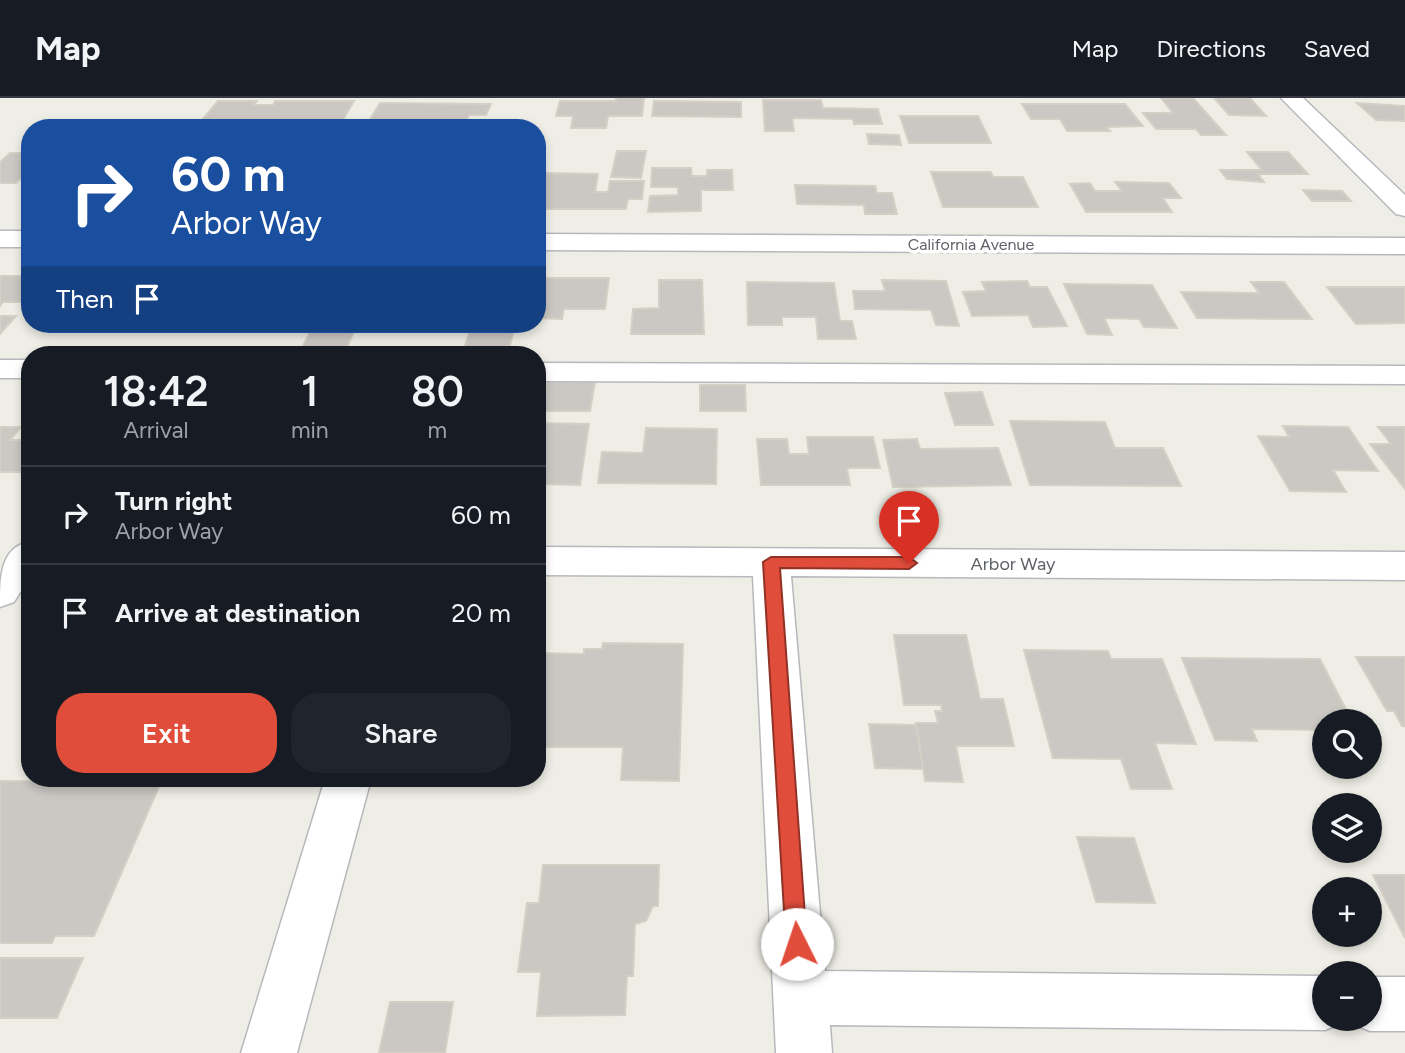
<!DOCTYPE html>
<meta charset="utf-8">
<style>
body{margin:0;font-family:Figtree,sans-serif;background:#20242c;color:#f1f3f6;height:100vh;display:flex;flex-direction:column;font-size:26px;white-space:nowrap}
*{box-sizing:border-box;margin:0}
p{font-size:23px;color:#9ea1a6}
.icon{flex:none;width:38px;height:38px;fill:none;stroke:currentColor;stroke-width:2;stroke-linecap:round;stroke-linejoin:round}
.map{position:relative;flex:1;overflow:hidden}
.panel{position:absolute;left:21px;top:248px;width:525px;height:441px;display:flex;flex-direction:column;background:#171b24;border-radius:28px;box-shadow:0 4px 10px #0003}
.panel>*{flex:none}
.guide{position:absolute;left:21px;top:21px;width:525px;height:214px;border-radius:28px;box-shadow:0 4px 10px #0003;background:#1a4fa0;color:#fff;overflow:hidden}
.buttons{position:absolute;left:1312px;top:611px;display:grid;gap:14px}
.buttons a{display:grid;place-items:center;width:70px;height:70px;border-radius:50%;background:#171b24;box-shadow:0 4px 10px #0003;font-size:35px}
.pin{position:absolute;display:grid;place-items:center;width:60px;height:60px;color:#fff;margin:-72px -30px;border-radius:50% 50% 50% 0;rotate:-45deg;box-shadow:0 0 7px #0007}
.pin .icon{rotate:45deg}
.me{position:absolute;width:77px;margin:-38px;rotate:356deg;stroke-linejoin:round;filter:drop-shadow(0 0 5px #0008)}
.turn{display:flex;align-items:center;gap:24px;height:147px;padding:0 35px;font-size:32px}
.turn .icon{width:91px;height:91px;stroke-width:2.5}
.turn b{display:block;font-size:49px;line-height:60px}
.then{display:flex;align-items:center;height:66px;padding:0 35px;background:#0003;gap:14px;font-size:26px}
.eta{display:flex;justify-content:space-evenly;align-items:center;height:119px;text-align:center}
.eta b{font-size:42px;font-weight:600;line-height:49px}
.cta{display:flex;gap:14px;margin-top:auto;padding:14px 35px}
.cta a{flex:1;height:80px;border-radius:28px;background:#e14d3b;color:#fff;font-size:28px;font-weight:600;line-height:80px;text-align:center}
.cta a+a{background:#20242c;color:#f1f3f6}
ul{padding:0;list-style:none}
li{display:flex;align-items:center;gap:21px;height:98px;padding:0 35px;border-top:2px solid #363941}
li div{flex:1}
li b{display:block;font-size:26px}
li em{font-style:normal}
header{display:flex;align-items:center;gap:42px;box-sizing:border-box;height:98px;padding:0 35px;background:#171b24;border-bottom:2px solid #363941}
header strong{font-size:33px}
nav{display:flex;gap:38px;margin-inline-start:auto;font-size:24px}
.map>svg:first-child{display:block}
.building{fill:#cbc8c4;stroke:#d4d0c5;stroke-width:2}
.lines{fill:none;stroke-linecap:round;stroke-linejoin:round}
.minor-casing{stroke:#b7b8bc;stroke-width:3}
.minor{fill:#fff;fill-rule:evenodd}
.route{fill:#e14d3b;stroke:#923226;stroke-width:2}
.labels{text-anchor:middle;dominant-baseline:central;stroke-width:7;stroke-linejoin:round;paint-order:stroke}
.far-street-label{font-size:16px;fill:#5e6166;stroke:#fff}
.street-label{font-size:18px;fill:#5e6166;stroke:#fff}
</style>
<header>
<strong>Map</strong>
<nav><a>Map</a><a>Directions</a><a>Saved</a></nav>
</header>
<div class="map">
<svg width="1405" height="955" viewBox="0 0 1405 955">
<rect width="100%" height="100%" fill="#efeee6"/>
<path class="building" d="M616,0h28l-2,18h-34l-2,12h-35l2,-12h-17l4,-15h56z
M1161,0h32l33,37h-25l-5,-6h-40l-13,-16h30z
M1214,0h36l16,18 -37,-1z
M763,2h58l2,8 55,1 4,15h-28l-1,-5 -61,-1 2,13h-29z
M218,3h39l-3,4h19l2,-4h79l-13,22h-27l-2,3h-92l6,-6h-24z
M654,3l87,1v15l-89,-1z
M380,5l111,1 -5,11h-17l-3,7 -97,-1z
M1357,5l48,3v15l-29,-1z
M1022,6h103l18,22 -37,1 4,4h-43l-7,-12h-29z
M900,18h78l13,27h-82z
M867,36l32,1 2,10 -32,-1z
M617,53h29l-5,27 -30,-1z
M1247,54h41l20,22h-50l6,8 -37,-3 -7,-9h42z
M10,55h20v17l-14,13h-16v-21z
M537,68h8l-2,7 55,1 -3,18h13l2,-11h34l-2,18h-14l-2,10h-89z
M652,70h39l1,8h15v-6h25l1,20h-32v21l-53,1 2,-16 28,-1v-8h-27z
M931,74h60l2,5h30l15,30h-95z
M1115,84l54,1 12,15h-18l9,14h-86l-16,-28 20,-1 5,8h27z
M795,87l80,1 2,7h15l5,21h-32l-1,-9 -67,-1z
M1303,92l39,1 9,10h-39z
M0,178h30v26h-27l-3,4z
M537,180h72l-4,31h-41l-2,10 -25,-1z
M659,182h43l2,54h-73l2,-25 26,-1z
M882,182l64,1 13,45 -23,-1 -5,-15 -76,-1 -2,-18h32z
M1027,183l3,6h17l20,39 -34,1 -5,-12 -56,1 -9,-24 23,-1 -4,-9z
M747,184l87,1 6,38h12l4,18h-38l-2,-22h-34v8h-34z
M1251,184h33l28,37 -115,-1 -16,-26 78,1z
M1064,186l88,1 25,43 -33,-1 -5,-8 -35,-1 8,17 -25,-1z
M1327,189h78v36l-49,1z
M0,218h16l-16,18z
M314,226h25l-3,6 18,1 -9,21h-45z
M363,226h96l-1,3 -96,-1z
M470,232h44l-7,25h-45z
M547,284h48l-5,29h-48z
M700,287h45l1,26h-46z
M982,294l11,33h-38l-10,-32z
M1010,323l95,1 10,26h48l18,38 -151,-1z
M540,325l49,1 -9,61 -43,-1z
M1283,328l65,1 30,44 -45,-1 13,22 -56,-1 -32,-55 31,1z
M0,329h21l-11,13h20v27l-4,5h-26z
M1378,329h27v62l-35,-45h21z
M646,330l71,1 -1,55 -118,-1 4,-31 41,1z
M807,339h66l7,31h-33l3,17h-89l-4,-46h30l2,15h20z
M917,341l3,10 78,-1 13,37 -118,2 -10,-47z
M894,537h72l14,64h23l11,47h-58l7,36 -38,-1 -9,-58h22l-3,-12h7l-1,-6h-37z
M603,545l80,1 -4,137 -58,-1 2,-33h-86v-94l47,1v-5h18z
M1024,552l84,1 3,8h51l34,85 -41,-1 17,46h-41l-10,-30 -68,-1z
M1356,559h49v69h-3l-8,-15h-7z
M1182,560l138,1 32,62h-27v9l-73,-1 5,12 -42,-1z
M869,626l47,1 7,44 -48,-1z
M0,683l161,1 -67,154h-39l-3,7h-52z
M1077,739l57,1 21,65 -59,-1z
M543,767h116l-1,41h-5l-7,15 -11,3 -2,52h-6l-2,39 -88,1 4,-44h-23l9,-69h12z
M1373,777h32v63z
M0,860h83l-26,60h-57z
M390,904h63l-8,51h-66z"/>
<g class="lines">
<g class="minor-casing">
<path id="minor" d="M1281,0h22l102,97v21l-9,-2z
M0,133h30v16h-30z
M537,136l868,4v16l-868,-4z
M0,262h30v18h-30z
M537,265l868,3v18l-868,-3z
M22,446l8,3v30l-16,25 -14,5c0,-27 0,-54 22,-63z
M537,449l868,5v28l-614,-4 34,395 500,5v42h21l-2,4 -19,8 -495,-5 2,28h-56l-23,-477 -216,-1z
M325,681h46l-74,274h-56z
M1370,879h35v54h-35l-19,-8 -2,-5h21z"/>
</g>
<use href="#minor" class="minor"/>
</g>
<path class="route" d="M771,459h138l8,6 -8,6 -129,-1 27,376 -3,7 -7,3 -8,-3 -3,-7 -23,-382z"/>
<g class="labels">
<g class="far-street-label">
<text x="971" y="146">California Avenue</text>
</g>
<g class="street-label">
<text x="1013" y="466">Arbor Way</text>
</g>
</g>
</svg>
<div class="buttons">
<a><svg class="icon" aria-label="search" viewBox="0 0 24 24"><circle cx="10" cy="10" r="6"/><path d="M15 15l6 6"/></svg></a>
<a><svg class="icon" aria-label="layers" viewBox="0 0 24 24"><path d="M12 4l9 5-9 5-9-5zM3 14l9 5 9-5"/></svg></a>
<a>+</a>
<a>−</a>
</div>
<div class="pin" style="left:909px;top:465px;background:#d93025"><svg class="icon" aria-label="arrive" viewBox="0 0 24 24"><path d="M6 21V4h12l-3 4 3 4H6"/></svg></div>
<svg class="me" style="left:797px;top:846px" viewBox="-20 -20 40 40"><circle r="19" fill="#fff"/><path d="M0-13L10 11 0 6-10 11z" fill="#e14d3b"/></svg>
<div class="guide">
<div class="turn"><svg class="icon" aria-label="right" viewBox="0 0 24 24"><path d="M7 20v-9h11M14 6l5 5-5 5"/></svg><div><b>60 m</b>Arbor Way</div></div>
<div class="then">Then<svg class="icon" aria-label="arrive" viewBox="0 0 24 24"><path d="M6 21V4h12l-3 4 3 4H6"/></svg></div>
</div>
<section class="panel">
<div class="eta">
<div><b>18:42</b><p>Arrival</p></div>
<div><b>1</b><p>min</p></div>
<div><b>80</b><p>m</p></div>
</div>
<ul>
<li><svg class="icon" aria-label="right" viewBox="0 0 24 24"><path d="M7 20v-9h11M14 6l5 5-5 5"/></svg><div><b>Turn right</b><p>Arbor Way</p></div><em>60 m</em></li>
<li><svg class="icon" aria-label="arrive" viewBox="0 0 24 24"><path d="M6 21V4h12l-3 4 3 4H6"/></svg><div><b>Arrive at destination</b></div><em>20 m</em></li>
</ul>
<div class="cta"><a>Exit</a><a>Share</a></div>
</section>
</div>
